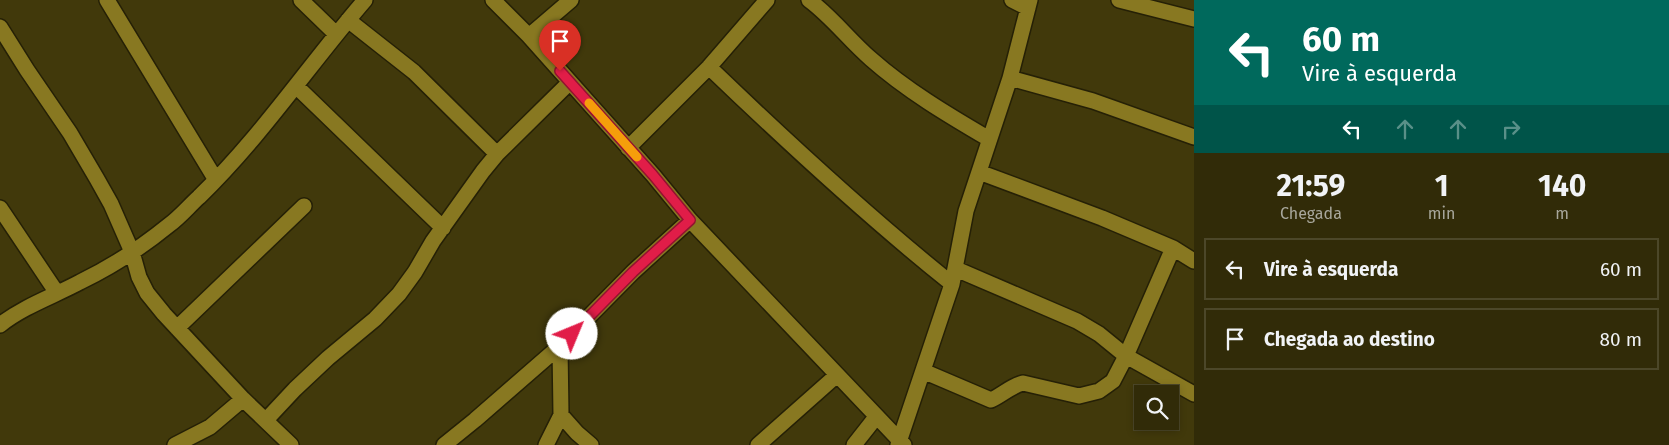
<!DOCTYPE html>
<html lang="pt">
<meta charset="utf-8">
<style>
body{margin:0;font-family:"Fira Sans",sans-serif;background:#393312;color:#f1f3f6;height:100vh;display:flex;flex-direction:column;font-size:19px;white-space:nowrap}
*{box-sizing:border-box;margin:0}
p{font-size:16px;color:#a8a79c}
.icon{flex:none;width:28px;height:28px;fill:none;stroke:currentColor;stroke-width:2;stroke-linecap:round;stroke-linejoin:round}
.map{position:relative;flex:1;overflow:hidden}
.panel{display:flex;flex-direction:column;background:#312b08;width:475px}
.panel>*{flex:none}
.hud{background:#00695c;color:#fff;overflow:hidden}
.controls{position:absolute;left:1134px;top:385px;display:grid;gap:10px}
.controls a{display:grid;place-items:center;width:45px;height:45px;border-radius:0px;background:#312b08;box-shadow:0 2px 8px #0003,0 0 0 1px #4c4729;font-size:25px}
.pin{position:absolute;display:grid;place-items:center;width:42px;height:42px;color:#fff;margin:-51px -21px;border-radius:50% 50% 50% 0;rotate:-45deg;box-shadow:0 0 5px #0007}
.pin .icon{rotate:45deg}
.me{position:absolute;width:55px;margin:-28px;rotate:45deg;stroke-linejoin:round;filter:drop-shadow(0 0 4px #0008)}
.turn{display:flex;align-items:center;gap:18px;height:105px;padding:0 25px;font-size:22px}
.turn .icon{width:65px;height:65px;stroke-width:2.5}
.turn b{display:block;font-size:35px;line-height:42px}
.lanes{display:flex;align-items:center;height:48px;padding:0 25px;background:#0003;justify-content:center;gap:25px;direction:ltr}
.lanes .off{opacity:.35}
.eta{display:flex;justify-content:space-evenly;align-items:center;height:85px;text-align:center}
.eta b{font-size:30px;font-weight:700;line-height:35px}
ul{padding:0;list-style:none}
li{display:flex;align-items:center;gap:15px;height:62px;margin:0 10px 8px;padding:0 15px;border:2px solid #4c4729;border-radius:0px}
li div{flex:1}
li b{display:block;font-size:19px}
li em{font-style:normal}
main{display:flex;flex:1;min-height:0}
.map>svg:first-child{display:block}
.lines{fill:none;stroke-linecap:round;stroke-linejoin:round}
.minor-casing{stroke:#252006;stroke-width:18}
.minor{stroke:#887821;stroke-width:15}
.route-casing{stroke:#92132f;stroke-width:12}
.route{stroke:#e11d48;stroke-width:9}
.slow{stroke:#f59e0b;stroke-width:9}
</style>
<main>
<div class="map">
<svg width="1194" height="445" viewBox="0 0 1194 445">
<rect width="100%" height="100%" fill="#41390b"/>
<g class="lines">
<g class="minor-casing">
<path id="minor" d="M107,0l109,180
M301,0l35,34
M493,0l36,36 124,139 37,45 214,225
M809,0c23,17 40,40 62,59 35,31 77,56 118,80
M1012,0l16,8
M1119,0l75,19
M348,20l66,52 83,82
M0,27l27,43 43,63 27,46 14,25 21,48 7,25 8,16 17,21 79,85 48,46
M529,36l42,-36
M709,67c78,75 158,149 243,217
M1010,78l83,23 101,36
M296,86l147,142
M628,148l81,-81 58,-67
M979,172l123,46 71,30 21,13
M0,208l57,85
M956,269l121,52 22,13 27,22 68,38
M0,325c24,-19 54,-29 80,-43 31,-15 62,-35 89,-57 11,-8 20,-19 30,-28 62,-60 110,-132 166,-197
M177,328l127,-122
M923,371l68,29c11,-5 20,-14 32,-17l56,13 20,-5 14,-10 13,-25 47,-108
M561,415l16,18 14,12
M266,420l29,-31 33,-31 47,-39 24,-25 16,-22 18,-31 50,-70 14,-17 73,-72
M175,445l35,-18 33,-28
M444,445l31,-25 85,-74 73,-74 57,-52
M546,445l15,-30 -1,-69
M758,445l79,-70
M854,445l22,-28
M898,445l54,-161 14,-73 44,-133 20,-78"/>
</g>
<use href="#minor" class="minor"/>
</g>
<g class="lines">
<g class="route-casing">
<path id="route" d="M560,71l93,104 37,45 -57,52 -61,62"/>
</g>
<use href="#route" class="route"/>
<path class="slow" d="M589,103l48,54"/>
</g>
</svg>
<div class="controls">
<a><svg class="icon" aria-label="search" viewBox="0 0 24 24"><circle cx="10" cy="10" r="6"/><path d="M15 15l6 6"/></svg></a>
</div>
<div class="pin" style="left:560px;top:71px;background:#d93025"><svg class="icon" aria-label="arrive" viewBox="0 0 24 24"><path d="M6 21V4h12l-3 4 3 4H6"/></svg></div>
<svg class="me" style="left:572px;top:334px" viewBox="-20 -20 40 40"><circle r="19" fill="#fff"/><path d="M0-13L10 11 0 6-10 11z" fill="#e11d48"/></svg>
</div>
<section class="panel">
<div class="hud">
<div class="turn"><svg class="icon" aria-label="left" viewBox="0 0 24 24"><path d="M17 20v-9H6M10 6l-5 5 5 5"/></svg><div><b>60 m</b>Vire à esquerda</div></div>
<div class="lanes"><svg class="icon" aria-label="left" viewBox="0 0 24 24"><path d="M17 20v-9H6M10 6l-5 5 5 5"/></svg><svg class="icon off" aria-label="ahead" viewBox="0 0 24 24"><path d="M12 20V5M6 11l6-6 6 6"/></svg><svg class="icon off" aria-label="ahead" viewBox="0 0 24 24"><path d="M12 20V5M6 11l6-6 6 6"/></svg><svg class="icon off" aria-label="right" viewBox="0 0 24 24"><path d="M7 20v-9h11M14 6l5 5-5 5"/></svg></div>
</div>
<div class="eta">
<div><b>21:59</b><p>Chegada</p></div>
<div><b>1</b><p>min</p></div>
<div><b>140</b><p>m</p></div>
</div>
<ul>
<li><svg class="icon" aria-label="left" viewBox="0 0 24 24"><path d="M17 20v-9H6M10 6l-5 5 5 5"/></svg><div><b>Vire à esquerda</b></div><em>60 m</em></li>
<li><svg class="icon" aria-label="arrive" viewBox="0 0 24 24"><path d="M6 21V4h12l-3 4 3 4H6"/></svg><div><b>Chegada ao destino</b></div><em>80 m</em></li>
</ul>
</section>
</main>
